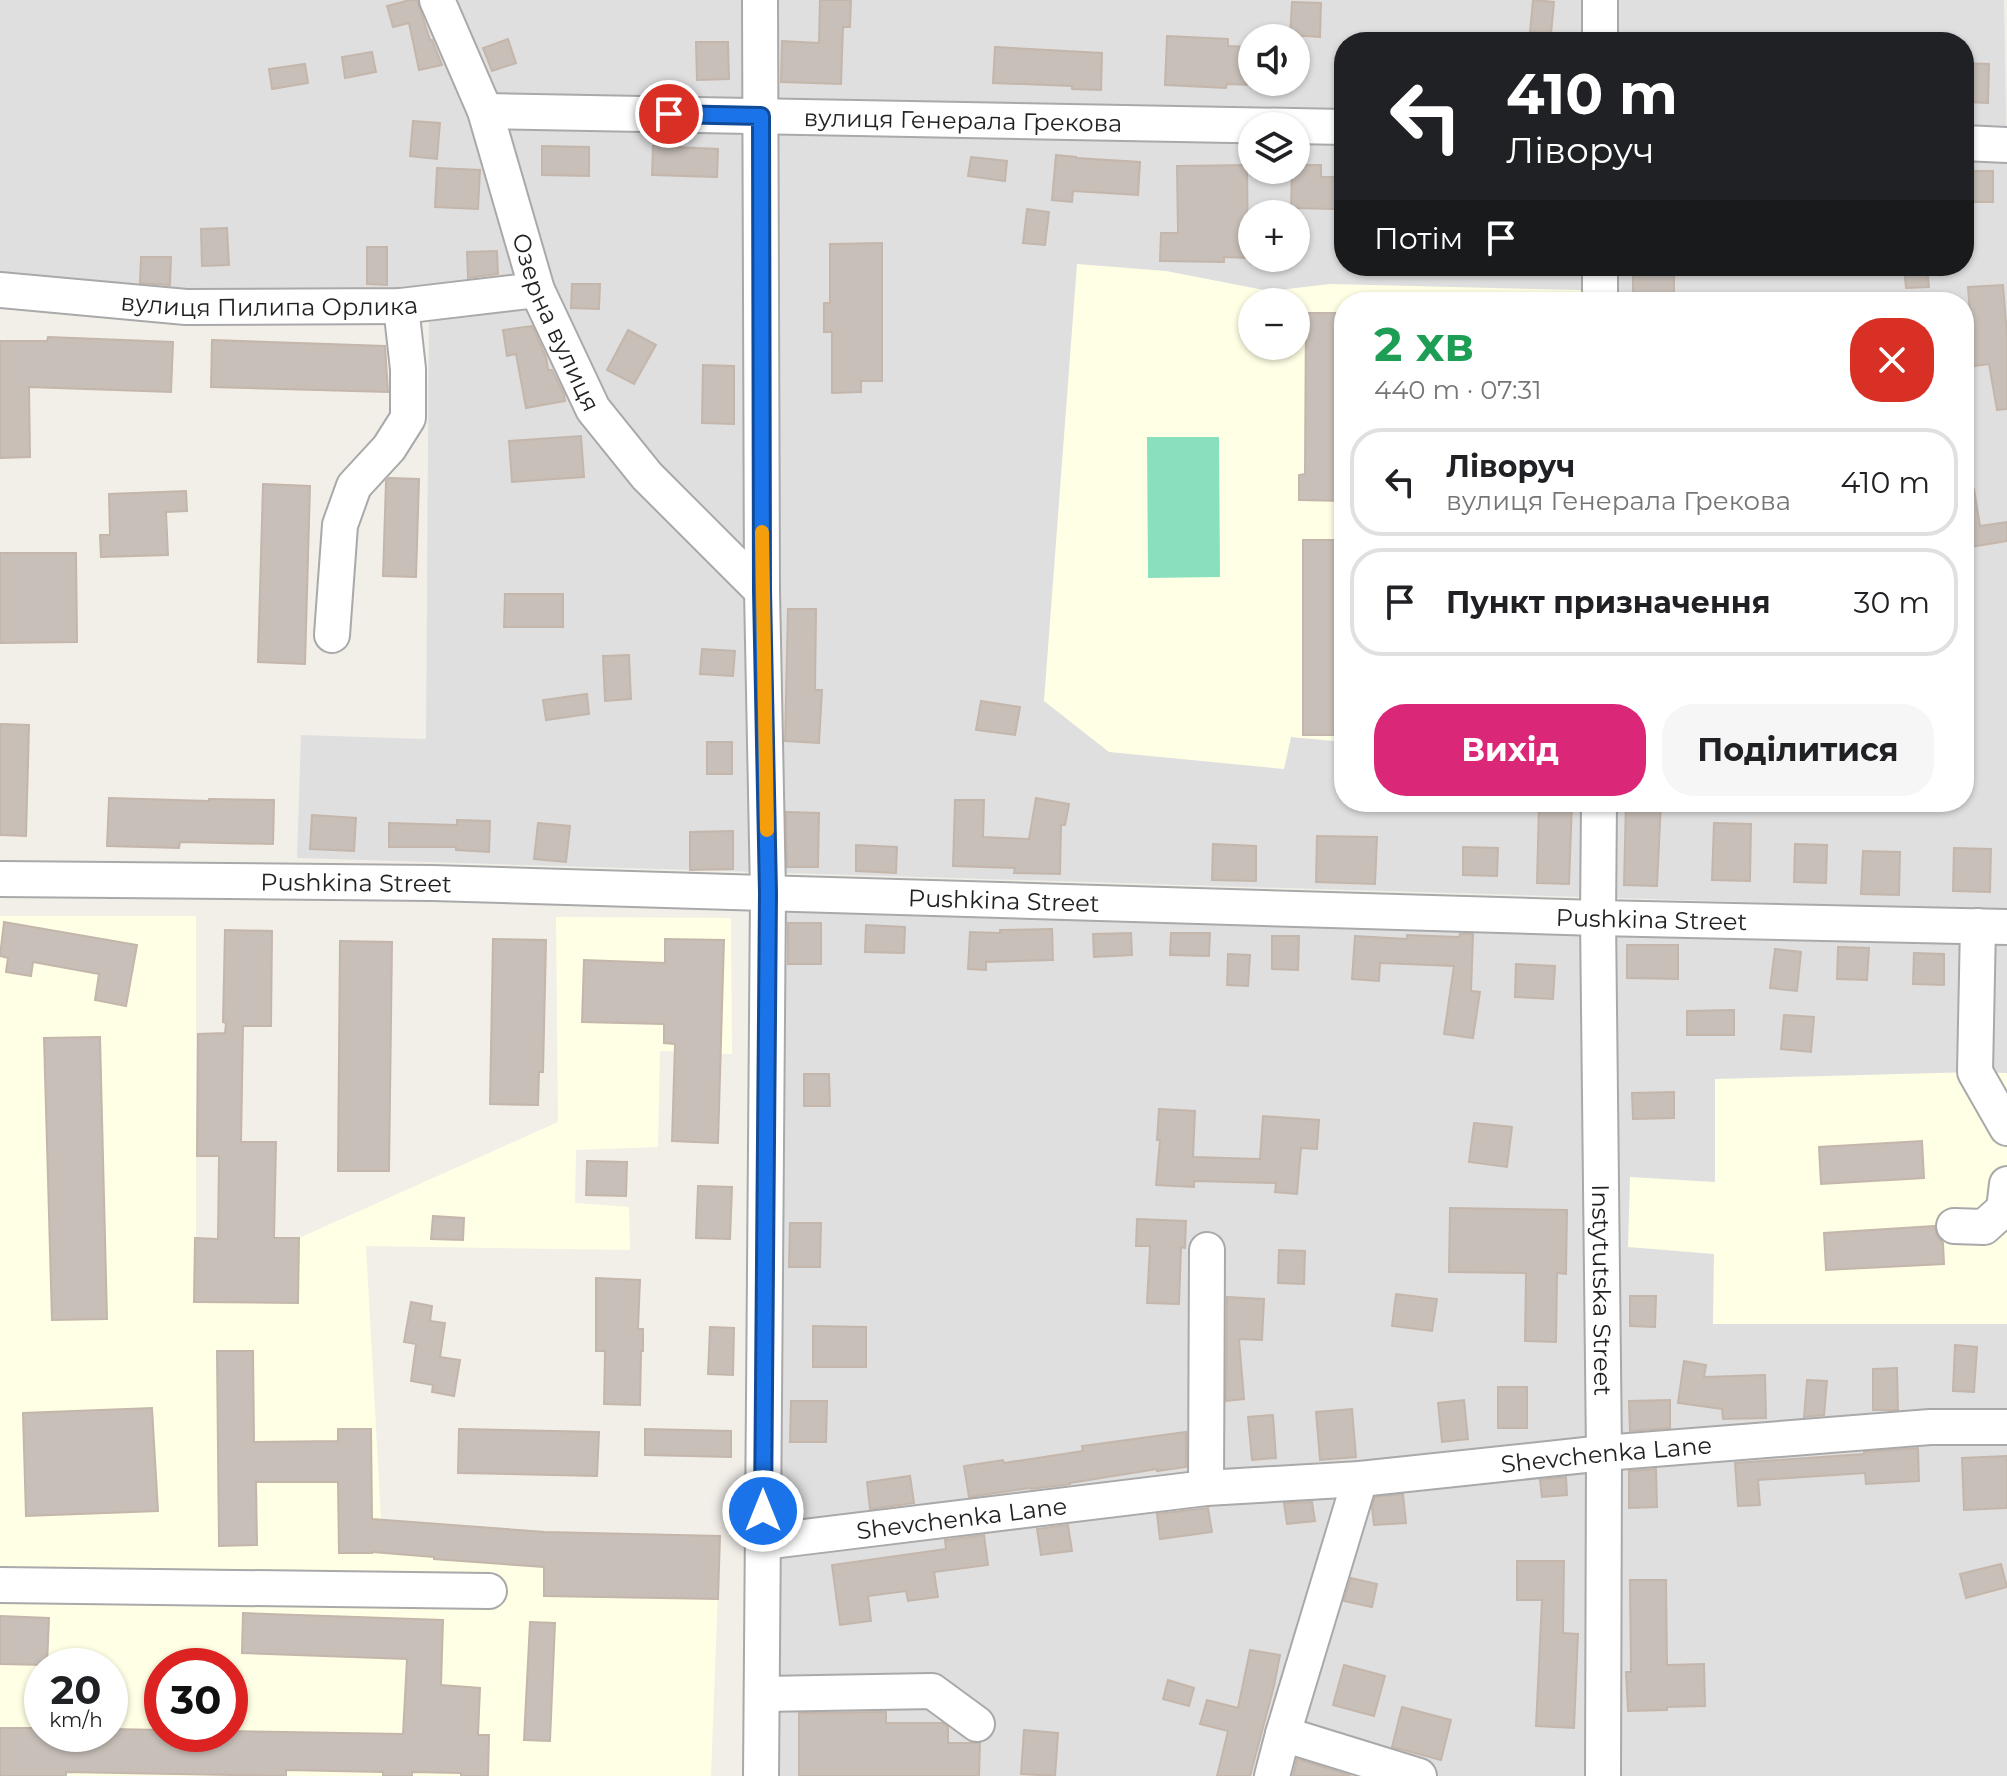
<!DOCTYPE html>
<html lang="uk">
<meta charset="utf-8">
<style>
body{margin:0;font-family:Montserrat,sans-serif;background:#f6f6f6;color:#202124;height:100vh;display:flex;flex-direction:column;font-size:30px;white-space:nowrap}
*{box-sizing:border-box;margin:0}
p{font-size:26px;color:#757577}
.icon{flex:none;width:44px;height:44px;fill:none;stroke:currentColor;stroke-width:2;stroke-linecap:round;stroke-linejoin:round}
.map{position:relative;flex:1;overflow:hidden}
.side{position:absolute;left:1334px;top:292px;width:640px;height:520px;display:flex;flex-direction:column;background:#fff;border-radius:32px;box-shadow:0 2px 6px #0004}
.side>*{flex:none}
.hud{position:absolute;left:1334px;top:32px;width:640px;height:244px;border-radius:32px;box-shadow:0 2px 6px #0004;background:#202124;color:#fff;overflow:hidden}
.tools{position:absolute;left:1238px;top:24px;display:grid;gap:16px}
.tools a{display:grid;place-items:center;width:72px;height:72px;border-radius:50%;background:#fff;box-shadow:0 2px 6px #0004;font-size:40px}
.speed{position:absolute;left:24px;top:1648px;display:flex;gap:16px;font-size:40px;font-weight:700;text-align:center}
.speed>*{display:grid;place-content:center;width:104px;height:104px;border-radius:50%;background:#fff;box-shadow:0 2px 6px #0004;line-height:1}
.speed small{font-size:20px;font-weight:400}
.speed .limit{border:12px solid #d22;background:#fff;color:#111}
.pin{position:absolute;display:grid;place-items:center;width:68px;height:68px;color:#fff;margin:-34px;border:4px solid #fff;border-radius:50%;box-shadow:0 2px 8px #0007}
.me{position:absolute;width:88px;margin:-44px;rotate:0deg;stroke-linejoin:round;filter:drop-shadow(0 0 6px #0008)}
.turn{display:flex;align-items:center;gap:28px;height:168px;padding:0 40px;font-size:36px}
.turn .icon{width:104px;height:104px;stroke-width:2.5}
.turn b{display:block;font-size:56px;line-height:68px}
.then{display:flex;align-items:center;height:76px;padding:0 40px;background:#0003;gap:16px;font-size:30px}
.round{display:grid;place-items:center;flex:none;width:84px;height:84px;border-radius:32px;background:#f6f6f6}
.summary{display:flex;align-items:center;justify-content:space-between;height:136px;padding:0 40px}
h1{font-size:48px;font-weight:700;line-height:60px;color:#1e9e55}
.action{display:flex;gap:16px;margin-top:auto;padding:16px 40px}
.action a{flex:1;height:92px;border-radius:32px;background:#db2777;color:#fff;font-size:32px;font-weight:700;line-height:92px;text-align:center}
.action a+a{background:#f6f6f6;color:#202124}
ul{padding:0;list-style:none}
li{display:flex;align-items:center;gap:24px;height:108px;margin:0 16px 12px;padding:0 24px;border:4px solid #e0e0e0;border-radius:32px}
li div{flex:1}
li b{display:block;font-size:30px}
li em{font-style:normal}
.map>svg:first-child{display:block}
.residential{fill:#e0dfdf;fill-rule:evenodd}
.education{fill:#ffffe5;fill-rule:evenodd}
.pitch{fill:#88e0be}
.building{fill:#c7bfb8;stroke:#c4b6ab;stroke-width:2}
.lines{fill:none;stroke-linecap:round;stroke-linejoin:round}
.minor-casing{stroke:#a9a9a9;stroke-width:38}
.minor{stroke:#fff;stroke-width:34}
.route-casing{stroke:#114b97;stroke-width:20}
.route{stroke:#1a73e8;stroke-width:14}
.slow{stroke:#f59e0b;stroke-width:14}
.labels{text-anchor:middle;dominant-baseline:central;stroke-width:8;stroke-linejoin:round;paint-order:stroke}
.street-label{font-size:24px;fill:#222;stroke:#fff}
</style>
<div class="map">
<svg width="2007" height="1776" viewBox="0 0 2007 1776">
<rect width="100%" height="100%" fill="#f2efe9"/>
<path class="residential" d="M0,0h2004l3,169v741l-1710,-52 4,-123 125,4 3,-444 -253,3 -176,-21zM1252,38h44v44h-44zM1344,42h620v224h-620zM1252,126h44v44h-44zM1252,214h44v44h-44zM1252,302h44v44h-44zM1344,302h620v500h-620z
M781,909l1226,30v837h-1228z"/>
<path class="education" d="M1077,264l89,7 103,20 61,-7 251,6v12h-237v440l-53,-5 -7,32 -175,-17 -65,-51zM1252,302h44v44h-44z
M0,916h196v322h103l259,-116 -2,-205 175,1 1,136 -72,-3 -2,96 -82,3 -1,53 54,4 1,43 -264,-4 15,273 164,13 175,4 -9,240h-711zM42,1666h68v68h-68zM162,1666h68v68h-68z
M1975,1072l32,1v251h-294l1,-70 -86,-7 2,-70 85,5v-103z"/>
<path class="pitch" d="M1147,437h72l1,140 -72,1z"/>
<path class="building" d="M410,0h7l13,40h2l10,25 -23,5 -10,-47 -16,4 -6,-21z
M820,0h31l-1,27h-7l-2,57 -60,-2 1,-41 37,2z
M1533,0l21,2 -3,32 -21,-2z
M1292,2l29,1 -1,34 -30,-2z
M1167,36l61,3v7l24,1v38l-25,-1 -1,4 -61,-3z
M508,39l8,24 -24,8 -9,-23z
M696,42h32l1,37 -32,1z
M995,47l107,6 -1,37 -29,-1v-3l-79,-3z
M372,52l4,20 -31,6 -3,-21z
M1964,63l25,1 -1,39 -24,-1z
M305,64l3,19 -36,6 -3,-20z
M413,121l27,2 -3,36 -27,-3z
M542,146l47,1v29l-47,-1z
M653,146l65,3 -1,28 -65,-2z
M1056,155l20,2v1l64,4 -2,33 -65,-4 -1,11 -20,-2z
M971,157l36,4 -2,20 -37,-5z
M1247,165l1,93 -24,-1v5l-64,-1 1,-28h17l-1,-67z
M1296,165h25v12h15l-1,32 -44,-1 1,-38h4z
M437,168l43,2 -2,39 -43,-2z
M1964,171h29v31h-29z
M1027,209l22,3 -4,33 -22,-2z
M227,228l2,37 -27,1 -1,-37z
M882,243v138h-21v11l-29,1v-61h-8v-29h6v-59z
M367,247h20v38l-20,-1z
M497,251l1,23 -30,4 -1,-26z
M141,257h30l-1,28 -30,-2z
M1904,266h23l2,21 -23,1z
M1633,268h41v30h-41z
M572,284h28l-1,25 -28,-1z
M2003,285l4,50v74l-10,1 -8,-46 -22,3 -3,-24 8,-1 -4,-55z
M1306,313h38v188l-45,-1v-25l6,-1z
M532,326l14,31 2,13h4l12,24 1,7 -39,7 -10,-54 -9,2 -4,-26z
M628,330l28,15 -22,39 -27,-14z
M48,337l125,5 -2,50 -142,-5 1,70 -30,1v-117h47z
M212,340l173,6 3,46 -177,-5z
M703,365l31,1v58l-32,-1z
M581,436l3,41 -72,5 -3,-41z
M389,478l30,1 -3,98 -33,-1 3,-95z
M263,484l47,2 -5,178 -47,-2z
M1974,489l6,37 27,-4v19l-43,7v-58z
M186,491l1,20 -21,1 2,43 -67,2 -1,-22h10l-1,-41z
M1303,540h41v195h-41z
M0,553h76l1,89 -77,1z
M505,594h58v33h-59z
M788,609h28l-1,81h7l-3,53 -34,-2z
M702,649l33,2 -2,25 -33,-2z
M629,655l2,44 -26,2 -2,-45z
M587,694l2,20 -43,6 -3,-20z
M981,701l39,6 -5,28 -39,-5z
M0,724l29,1 -3,111 -26,-1z
M707,742h25v32h-25z
M109,798l100,3v-2l65,1 -1,44 -93,-2 -1,6 -72,-2z
M1036,798l33,6 -4,21h-4l-1,49 -46,-1 1,-5 -62,-2 2,-66h29l-1,37 46,2z
M1626,802h35l-4,84 -33,-1z
M1539,803h33l-3,81 -32,-1z
M786,812l33,1 -1,54h-31z
M312,815l44,3 -2,33 -44,-2z
M457,820l33,1 -1,31 -33,-2v-3h-67v-24l68,2z
M538,823l32,3 -4,36 -32,-3z
M1714,823l37,1 -1,57 -38,-1z
M733,831v38l-43,1v-38z
M1317,836l60,1 -2,47 -59,-2z
M1213,844l43,2v35l-44,-1z
M1795,844l32,1 -1,38 -32,-1z
M856,845l41,2 -1,26 -40,-2z
M1463,847l35,1 -1,28 -34,-1z
M1954,848l37,1 -1,43 -37,-1z
M1863,851l37,1 -1,43 -38,-1z
M4,922l133,23 -11,61 -31,-6 4,-26 -66,-12 -2,14 -25,-4 2,-14 -8,-2z
M788,923h33v41h-33z
M866,925l39,2 -1,26 -39,-1z
M1052,929l1,31 -67,2v8l-18,-1 2,-37 30,1v-3z
M225,930l47,1 -1,95h-28l-2,116h35l-2,96h25l-1,65 -104,-1 1,-64 23,1 1,-83h-22l1,-122 27,-1 1,-10 -3,-1z
M1131,933l1,22 -38,2 -1,-23z
M1171,933h39l-1,23 -39,-1z
M1460,934h13l-2,57 9,1 -7,46 -29,-4 10,-68 -74,-3 -1,18 -27,-2 3,-43 52,3v-4l52,2z
M1272,936h27l-1,34 -26,-1z
M493,939l53,1 -3,132h-4l-1,33 -48,-1z
M665,939l59,1 -6,203 -46,-2 3,-97 -11,-1v-19l-82,-2 2,-62 81,3z
M340,941l52,1 -3,229h-51z
M1627,945h51v34l-51,-1z
M1838,947l31,1 -2,32 -30,-1z
M1775,949l26,3 -4,39 -27,-3z
M1914,953l30,1v31l-31,-1z
M1228,954l22,1 -2,31 -21,-1z
M1516,964l39,2 -2,33 -38,-2z
M1734,1010v25h-47v-24z
M1784,1015l30,2 -3,35 -30,-3z
M100,1037l7,282 -55,1 -8,-282z
M804,1074h25l1,32h-26z
M1674,1092v26l-41,1 -1,-26z
M1159,1109l36,2 -2,46 67,2 3,-43 56,4 -2,29 -16,-1 -4,46 -22,-2 1,-9 -82,-2v6l-38,-2 4,-45h-3z
M1474,1123l38,4 -5,40 -38,-5z
M1922,1141l2,37 -103,6 -2,-37z
M587,1161l40,1 -1,34 -40,-1z
M698,1186l34,1 -2,52 -34,-1z
M1450,1208l117,2 -1,64 -9,-1 -1,69 -31,-1 1,-68 -77,-1z
M433,1216l31,2 -1,22 -32,-1z
M1137,1219l49,2 -1,27 -4,-1 -2,57 -32,-1 3,-57h-14z
M790,1223h31l-1,44h-31z
M1934,1226l3,10 6,7 1,21 -118,6 -2,-37z
M1279,1250l26,1 -1,33 -26,-1z
M596,1278l44,2 -2,49h5v22h-2l-1,54 -36,-1 1,-53h-9z
M1396,1294l41,5 -5,32 -40,-5z
M1630,1296h26l-1,31 -25,-1z
M1227,1297l37,2 -2,41 -23,-1 5,60 -18,2z
M411,1302l21,4 -2,15 15,2 -5,34 20,3 -6,36 -22,-4 1,-7 -22,-4 5,-37 -12,-2z
M813,1326l53,1v40h-53z
M710,1327l24,1 -1,47 -25,-1z
M1955,1345l22,2 -3,45 -21,-1z
M217,1351h36l1,91 84,-1v-12h33l1,90 173,13 175,4 -2,63 -174,-3v-29l-110,-8v-2l-62,-5v1h-33l-1,-71h-82l1,63 -38,1z
M1684,1361l22,4 -2,12 61,-2 1,43 -43,1 -1,-10 -44,-6z
M1897,1368l1,42h-25v-41z
M1807,1380l20,1 -3,34 -20,2z
M1498,1387h29v41h-29z
M1464,1400l4,39 -26,3 -4,-39z
M1670,1400v28l-40,3 -1,-30z
M791,1401h36l-1,41h-36z
M152,1408l6,103 -132,5 -3,-103z
M1352,1409l4,48 -36,3 -4,-48z
M1273,1415l3,43 -24,2 -4,-43z
M459,1429l140,3 -2,44 -139,-3z
M645,1429l86,2v26l-86,-2z
M1186,1432v35l-29,4v-2l-87,14v1l-39,5 -1,-1 -61,9 -5,-31 39,-6 1,3 79,-12 -1,-5z
M1918,1448l1,33 -53,3 -1,-11 -107,7 2,25 -22,1 -3,-43 129,-9v-2z
M2007,1456v52l-43,2 -2,-52z
M1656,1469l1,38 -28,1v-37z
M910,1476l4,27 -44,6 -3,-27z
M1566,1477l1,18 -25,2 -2,-17z
M1403,1494l3,29 -32,2 -2,-18 3,-10z
M1312,1502l3,19 -28,3 -3,-21z
M1208,1508l4,24 -52,7 -3,-25z
M1068,1525l4,26 -31,4 -4,-26z
M984,1535l4,30 -54,7 4,25 -30,4 -2,-10 -38,5 3,25 -31,4 -8,-60 114,-16 -1,-9z
M1517,1561h47l-1,72 15,1 -4,94 -38,-2 6,-126h-25z
M2001,1564l6,23 -41,11 -6,-24z
M1351,1578l26,6 -5,23 -28,-6z
M1630,1580h36l1,85 37,-1 1,42 -38,1v3l-39,1 -2,-39h5z
M243,1613l200,7 -2,65 39,3 -2,47h11l-1,41h-27v-3l-49,-1v4h-29v-4l-97,-2v6l-220,-4v4h-66v-48h42v6h68v-5l52,1v4h68v-3l173,3 4,-75 -165,-6z
M0,1616l49,2 -2,47 -47,-1z
M530,1622l25,1 -5,118 -26,-1z
M1250,1650l30,5 -6,31 -24,90h-33l11,-45 -28,-7 7,-24 31,8z
M1344,1665l41,11 -11,40 -41,-11z
M1168,1680l26,8 -5,18 -26,-7z
M1402,1707l49,13 -10,40 -49,-13z
M886,1712v11h56l6,4v16h32l-1,33h-180v-63z
M1024,1730l34,3 -3,43 -34,-2z
M1297,1759l54,17h-58z"/>
<g class="lines">
<g class="minor-casing">
<g id="minor">
<path id="s1" d="M437,0l48,111 52,179 56,119 54,67 115,115"/>
<path d="M760,0l2,591 6,302 -7,883"/>
<path d="M1600,0v42"/>
<path id="s2" d="M485,111l859,16"/>
<path d="M1964,143l43,2"/>
<path id="s3" d="M0,290l186,17 215,-1 136,-16"/>
<path d="M1600,302v-36"/>
<path d="M332,635l8,-110 14,-39 35,-38 19,-30v-49l-7,-63"/>
<path id="s4" d="M1599,802l-1,116 6,535 -1,323"/>
<path id="s5" d="M0,879l432,4 1166,35 409,9"/>
<path d="M1978,926l-3,146 32,56"/>
<path d="M1954,1226l30,1 20,-18 3,-25"/>
<path d="M1206,1488l1,-238"/>
<path id="s6" d="M763,1542l443,-54 154,-9 244,-26 326,-26h77"/>
<path d="M0,1585l489,6"/>
<path d="M763,1694l169,-3 45,33"/>
<path d="M1283,1734l136,42"/>
<path d="M1272,1776l11,-42 77,-255"/>
</g>
</g>
<use href="#minor" class="minor"/>
</g>
<g class="lines">
<g class="route-casing">
<path id="route" d="M669,114l92,2 1,475 6,302 -5,618"/>
</g>
<use href="#route" class="route"/>
<path class="slow" d="M762,532l5,298"/>
</g>
<g class="labels">
<g class="street-label">
<text stroke="none"><textPath href="#s2" startOffset="478">вулиця Генерала Грекова</textPath></text>
<text stroke="none"><textPath href="#s3" startOffset="270">вулиця Пилипа Орлика</textPath></text>
<text stroke="none"><textPath href="#s1" startOffset="344">Озерна вулиця</textPath></text>
<text stroke="none"><textPath href="#s5" startOffset="356">Pushkina Street</textPath></text>
<text stroke="none"><textPath href="#s5" startOffset="1004">Pushkina Street</textPath></text>
<text stroke="none"><textPath href="#s5" startOffset="1652">Pushkina Street</textPath></text>
<text stroke="none"><textPath href="#s4" startOffset="488">Instytutska Street</textPath></text>
<text stroke="none"><textPath href="#s6" startOffset="848">Shevchenka Lane</textPath></text>
<text stroke="none"><textPath href="#s6" startOffset="200">Shevchenka Lane</textPath></text>
</g>
</g>
</svg>
<div class="tools">
<a><svg class="icon" aria-label="sound" viewBox="0 0 24 24"><path d="M4 9h4l5-4v14l-5-4H4zM17 9q2 3 0 6"/></svg></a>
<a><svg class="icon" aria-label="layers" viewBox="0 0 24 24"><path d="M12 4l9 5-9 5-9-5zM3 14l9 5 9-5"/></svg></a>
<a>+</a>
<a>−</a>
</div>
<div class="speed"><div>20<small>km/h</small></div><div class="limit">30</div></div>
<div class="pin" style="left:669px;top:114px;background:#d93025"><svg class="icon" aria-label="arrive" viewBox="0 0 24 24"><path d="M6 21V4h12l-3 4 3 4H6"/></svg></div>
<svg class="me" style="left:763px;top:1511px" viewBox="-20 -20 40 40"><circle r="17" fill="#1a73e8" stroke="#fff" stroke-width="3"/><path d="M0-11L8 9 0 5-8 9z" fill="#fff"/></svg>
<div class="hud">
<div class="turn"><svg class="icon" aria-label="left" viewBox="0 0 24 24"><path d="M17 20v-9H6M10 6l-5 5 5 5"/></svg><div><b>410 m</b>Ліворуч</div></div>
<div class="then">Потім<svg class="icon" aria-label="arrive" viewBox="0 0 24 24"><path d="M6 21V4h12l-3 4 3 4H6"/></svg></div>
</div>
<section class="side">
<div class="summary"><div><h1>2 хв</h1><p>440 m · 07:31</p></div><a class="round" style="background:#d93025;color:#fff"><svg class="icon" aria-label="close" viewBox="0 0 24 24"><path d="M6 6l12 12M18 6L6 18"/></svg></a></div>
<ul>
<li><svg class="icon" aria-label="left" viewBox="0 0 24 24"><path d="M17 20v-9H6M10 6l-5 5 5 5"/></svg><div><b>Ліворуч</b><p>вулиця Генерала Грекова</p></div><em>410 m</em></li>
<li><svg class="icon" aria-label="arrive" viewBox="0 0 24 24"><path d="M6 21V4h12l-3 4 3 4H6"/></svg><div><b>Пункт призначення</b></div><em>30 m</em></li>
</ul>
<div class="action"><a>Вихід</a><a>Поділитися</a></div>
</section>
</div>
